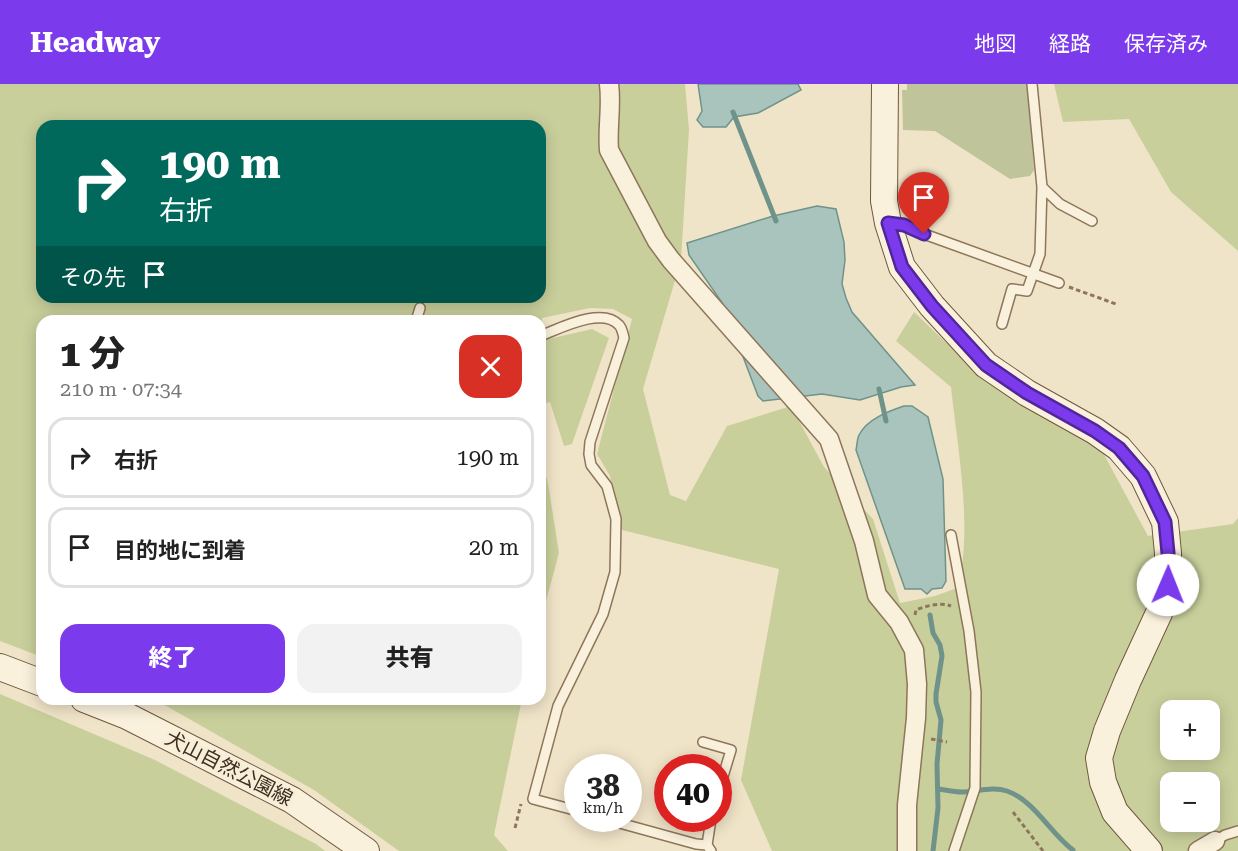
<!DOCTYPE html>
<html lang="ja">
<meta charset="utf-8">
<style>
body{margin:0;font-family:"Roboto Serif","Noto Sans JP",serif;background:#f2f2f2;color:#222;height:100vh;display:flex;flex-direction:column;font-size:22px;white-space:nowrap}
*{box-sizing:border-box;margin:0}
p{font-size:20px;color:#767676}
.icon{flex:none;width:33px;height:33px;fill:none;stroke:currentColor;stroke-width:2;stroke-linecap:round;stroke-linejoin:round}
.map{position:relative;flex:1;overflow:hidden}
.drawer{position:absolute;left:36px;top:231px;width:510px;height:390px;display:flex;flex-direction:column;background:#fff;border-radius:18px;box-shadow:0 3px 15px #0003}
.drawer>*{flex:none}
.banner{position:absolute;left:36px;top:36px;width:510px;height:183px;border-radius:18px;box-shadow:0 3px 15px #0003;background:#00695c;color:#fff;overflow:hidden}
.buttons{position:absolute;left:1160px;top:616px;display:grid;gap:12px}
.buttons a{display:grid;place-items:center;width:60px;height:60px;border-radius:12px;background:#fff;box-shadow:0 3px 15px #0003;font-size:30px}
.speed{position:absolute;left:564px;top:670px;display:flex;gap:12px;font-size:30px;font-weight:700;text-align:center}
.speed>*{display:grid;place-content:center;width:78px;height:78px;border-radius:50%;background:#fff;box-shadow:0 3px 15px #0003;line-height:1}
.speed small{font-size:15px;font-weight:400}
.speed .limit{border:9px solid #d22;background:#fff;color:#111}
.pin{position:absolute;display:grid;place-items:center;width:51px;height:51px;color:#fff;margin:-62px -26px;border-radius:50% 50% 50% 0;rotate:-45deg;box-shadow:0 0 6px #0007}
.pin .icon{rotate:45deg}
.me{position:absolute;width:66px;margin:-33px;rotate:1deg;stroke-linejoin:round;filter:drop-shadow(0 0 4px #0008)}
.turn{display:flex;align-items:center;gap:21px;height:126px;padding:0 24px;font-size:27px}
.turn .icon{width:78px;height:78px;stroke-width:2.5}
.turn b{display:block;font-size:42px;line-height:51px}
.then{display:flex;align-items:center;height:57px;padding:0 24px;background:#0003;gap:12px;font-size:22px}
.round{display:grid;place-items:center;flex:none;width:63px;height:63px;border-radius:18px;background:#f2f2f2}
.head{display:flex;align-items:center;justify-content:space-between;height:102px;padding:0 24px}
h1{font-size:36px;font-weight:800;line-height:45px}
.primary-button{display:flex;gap:12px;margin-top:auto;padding:12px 24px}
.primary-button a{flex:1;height:69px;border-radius:18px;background:#7c3aed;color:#fff;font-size:24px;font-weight:800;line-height:69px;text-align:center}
.primary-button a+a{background:#f2f2f2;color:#222}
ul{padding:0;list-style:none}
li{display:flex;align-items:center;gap:18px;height:81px;margin:0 12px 9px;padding:0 12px;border:3px solid #e0e0e0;border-radius:18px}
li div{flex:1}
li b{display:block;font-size:22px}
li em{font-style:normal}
header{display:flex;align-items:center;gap:36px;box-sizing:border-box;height:84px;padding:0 30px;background:#7c3aed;color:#fff}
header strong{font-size:28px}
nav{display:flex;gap:33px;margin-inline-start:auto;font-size:21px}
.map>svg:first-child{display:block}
.green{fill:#c9cf9b;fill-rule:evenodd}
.cemetery{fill:#bfc49a}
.water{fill:#a9c4bc;stroke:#6f938a;stroke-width:1.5}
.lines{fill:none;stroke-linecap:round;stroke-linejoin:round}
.stream{stroke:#6f938a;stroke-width:5}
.lane-casing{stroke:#8d765c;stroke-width:12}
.street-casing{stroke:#8d765c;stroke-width:21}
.secondary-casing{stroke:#6f573f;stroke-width:28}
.path{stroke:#8d765c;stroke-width:3;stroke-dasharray:4.5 3;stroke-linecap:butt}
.lane{stroke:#faf1dc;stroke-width:9}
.street{stroke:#faf1dc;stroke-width:18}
.secondary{stroke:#faf1dc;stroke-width:26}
.route-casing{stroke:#51269a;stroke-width:15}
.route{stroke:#7c3aed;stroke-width:10}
.labels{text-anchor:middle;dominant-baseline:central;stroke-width:6;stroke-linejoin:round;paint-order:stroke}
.street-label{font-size:20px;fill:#3d2e20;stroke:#f7eed8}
</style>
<header>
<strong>Headway</strong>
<nav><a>地図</a><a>経路</a><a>保存済み</a></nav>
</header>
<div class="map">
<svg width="1238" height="767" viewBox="0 0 1238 767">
<rect width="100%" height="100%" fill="#f0e4c8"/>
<path class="green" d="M0,0h685l4,46 -8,130 -38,129 27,106 16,6 41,-75 64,-20 33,61 49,52 27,84 35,-7 22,-8c17,-55 0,-143 -6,-201l-55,-46 18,-29 70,67 117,70 47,87 85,-12 5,-6v333h-466l-31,-71 38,-211 -161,-40 -8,-53 -13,-22 35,-135 -19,-10 -23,-1 -48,10 -2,17v-14h-498v336l-42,-16zM42,42h498v171h-498zM1170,627h39v39h-39zM1170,699h39v39h-39z
M1054,0h184v167l-67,-59 -42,-73 -66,3z
M592,245l17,9 -37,106 -8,2 -14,-44 -10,3v-64z
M540,370l8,29 11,70 -19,70z
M0,610l155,66 161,84 9,7h-325z
M154,615h368l-28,136 14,16h-109l-85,-61z"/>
<path class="cemetery" d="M907,0h121l6,86 -4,6 -20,3 -75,-48 -32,-1 -1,-40h5z"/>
<path class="water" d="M698,0h100l3,6 -43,23 -24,4 -8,10h-23l-6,-7 5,-9z
M817,122l19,3 8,33 1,18 -3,24 4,14 6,14 63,73 -14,2 -41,13 -38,-6 -59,7 -5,-5 -35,-92 -34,-49 -2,-12 86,-27z
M904,322h8l16,11 15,62 3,102 -4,7 -10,1 -5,5 -6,-5h-16l-49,-139c1,-4 1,-11 3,-15 8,-16 30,-24 45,-29z"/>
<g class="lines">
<path class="stream" d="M733,28l43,109
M879,305l7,32
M930,531l3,18 7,12 2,11 -6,38v8l5,18 -4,44 1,44 -5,43
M938,705c8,1 16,3 23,3 16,0 31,-6 46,-1 28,10 43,42 66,59"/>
<g class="lane-casing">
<path id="lane" d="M1032,0l10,103 18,17 32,17
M890,139l14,2 20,9 135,49
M416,237l4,-13
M1002,240l10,-35 15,2 13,-37 2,-67
M540,252c19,-7 62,-30 79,-11 3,3 4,9 5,13l-34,104 -1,12 2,11 16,21 9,33 -1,53 -12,42 -45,92 -25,93 45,12
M951,451l18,96 7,61 -1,96 -21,63
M703,658l28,8 -13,43
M605,735l91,25 11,1
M1215,757l10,-6 13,-4
M711,767l-4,-6 4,-26"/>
</g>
<g class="street-casing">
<path id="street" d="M609,0c3,23 -2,44 0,66l48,91 14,19 158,179 35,102 13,54 22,27 15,28 3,34 -1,34 -9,87v46
M1198,767l17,-10"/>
</g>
<g class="secondary-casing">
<path id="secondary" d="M885,0l-1,117 4,22 14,44 30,39 54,59 41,28 68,38 24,17 24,28 22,46 3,31v32l-9,28 -31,67 -21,51 -8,27 4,24 12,30 34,39
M0,583l42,16
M84,615l43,17 165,84 74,51"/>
</g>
<path class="path" d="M1069,203l47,17
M915,531l1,-5c9,-4 25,-8 35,-4
M931,655l16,3
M1013,728l30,39
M515,744l6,-24"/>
<use href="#lane" class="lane"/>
<use href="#street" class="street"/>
<use href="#secondary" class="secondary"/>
</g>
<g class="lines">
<g class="route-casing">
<path id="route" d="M924,150l-20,-9 -16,-2 14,44 30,39 54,59 41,28 68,38 24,17 24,28 22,46 3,31v32"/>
</g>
<use href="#route" class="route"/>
</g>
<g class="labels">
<g class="street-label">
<text transform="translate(229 684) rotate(27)">犬山自然公園線</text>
</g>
</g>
</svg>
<div class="buttons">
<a>+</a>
<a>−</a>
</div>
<div class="speed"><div>38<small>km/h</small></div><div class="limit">40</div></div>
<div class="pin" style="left:924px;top:150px;background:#d93025"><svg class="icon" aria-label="arrive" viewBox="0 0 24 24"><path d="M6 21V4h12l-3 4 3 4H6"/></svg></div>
<svg class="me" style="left:1168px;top:501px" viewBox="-20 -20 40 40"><circle r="19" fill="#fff"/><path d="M0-13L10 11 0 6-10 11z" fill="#7c3aed"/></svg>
<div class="banner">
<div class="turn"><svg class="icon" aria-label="right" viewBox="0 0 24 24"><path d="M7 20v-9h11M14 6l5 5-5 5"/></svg><div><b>190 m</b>右折</div></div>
<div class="then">その先<svg class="icon" aria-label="arrive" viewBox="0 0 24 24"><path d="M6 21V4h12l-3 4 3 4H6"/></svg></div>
</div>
<section class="drawer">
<div class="head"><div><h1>1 分</h1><p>210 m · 07:34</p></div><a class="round" style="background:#d93025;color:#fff"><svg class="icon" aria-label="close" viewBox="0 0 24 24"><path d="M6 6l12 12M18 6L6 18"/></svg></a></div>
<ul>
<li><svg class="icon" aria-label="right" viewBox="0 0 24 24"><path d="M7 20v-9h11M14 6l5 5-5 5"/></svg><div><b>右折</b></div><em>190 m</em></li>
<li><svg class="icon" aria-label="arrive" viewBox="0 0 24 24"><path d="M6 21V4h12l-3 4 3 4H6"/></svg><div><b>目的地に到着</b></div><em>20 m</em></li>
</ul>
<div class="primary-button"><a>終了</a><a>共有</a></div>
</section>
</div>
